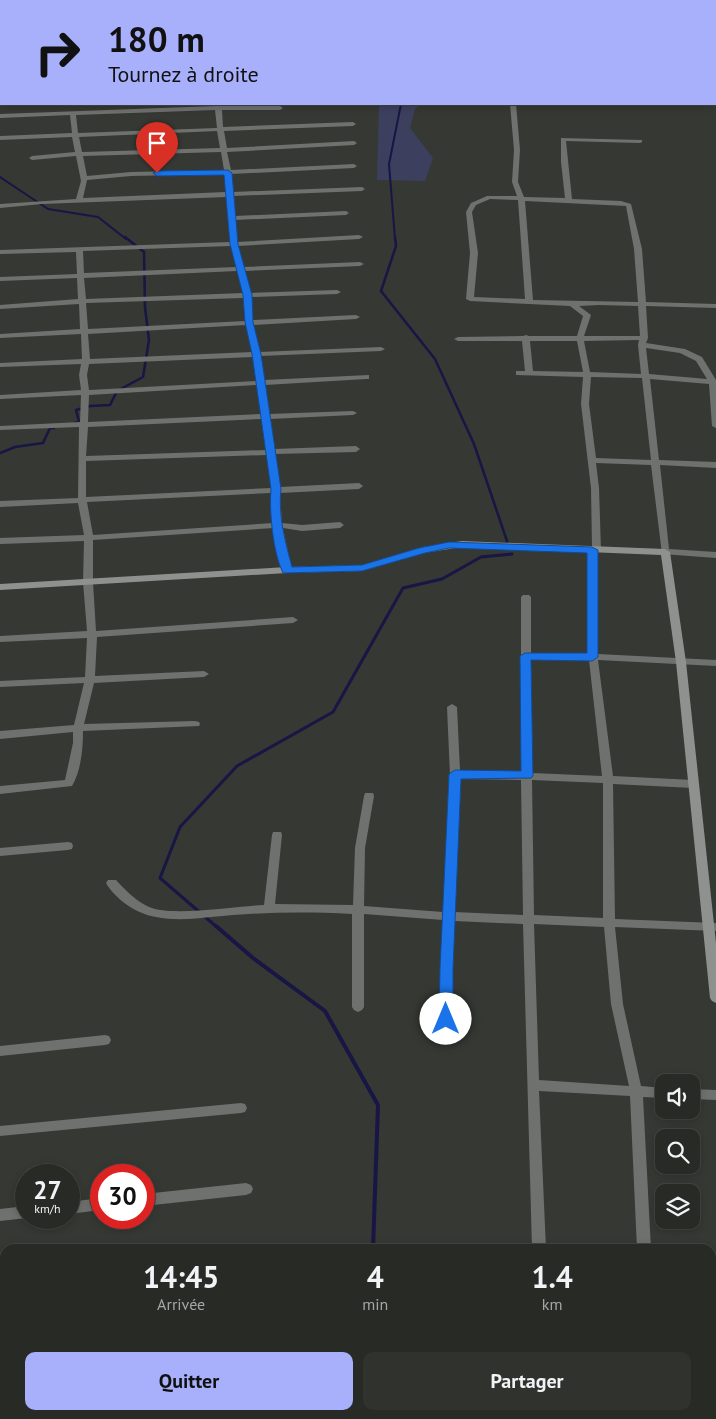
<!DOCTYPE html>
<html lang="fr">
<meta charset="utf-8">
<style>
body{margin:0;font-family:"PT Sans",sans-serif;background:#30322e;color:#f1f3f6;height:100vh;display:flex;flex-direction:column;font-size:19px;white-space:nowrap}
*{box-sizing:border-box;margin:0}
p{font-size:16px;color:#a5a7a7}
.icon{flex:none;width:28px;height:28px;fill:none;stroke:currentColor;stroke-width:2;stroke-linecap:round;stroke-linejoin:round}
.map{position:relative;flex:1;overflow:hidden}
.details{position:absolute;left:0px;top:1244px;width:716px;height:176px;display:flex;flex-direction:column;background:#282a26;border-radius:15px 15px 0 0;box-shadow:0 2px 8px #0003,0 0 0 1px #444643}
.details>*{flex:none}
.hud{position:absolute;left:0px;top:0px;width:716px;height:105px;box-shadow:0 2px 8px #0003,0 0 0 1px #444643;background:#a8b0fc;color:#111;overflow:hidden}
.buttons{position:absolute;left:655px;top:1074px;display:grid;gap:10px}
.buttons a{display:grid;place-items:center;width:45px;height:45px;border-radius:10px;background:#282a26;box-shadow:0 2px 8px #0003,0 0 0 1px #444643;font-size:25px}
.speed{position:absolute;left:15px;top:1164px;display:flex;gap:10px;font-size:25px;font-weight:700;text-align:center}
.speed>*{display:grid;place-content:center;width:65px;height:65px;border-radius:50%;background:#282a26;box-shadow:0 2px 8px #0003,0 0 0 1px #444643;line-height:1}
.speed small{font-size:12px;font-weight:400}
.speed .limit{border:8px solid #d22;background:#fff;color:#111}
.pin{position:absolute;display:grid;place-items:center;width:42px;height:42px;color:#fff;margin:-51px -21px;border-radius:50% 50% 50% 0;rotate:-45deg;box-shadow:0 0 5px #0007}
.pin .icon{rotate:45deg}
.me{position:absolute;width:55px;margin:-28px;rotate:0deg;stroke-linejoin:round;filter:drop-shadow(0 0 4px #0008)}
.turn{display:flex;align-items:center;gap:18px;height:105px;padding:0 25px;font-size:22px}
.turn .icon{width:65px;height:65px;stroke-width:2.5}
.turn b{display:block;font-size:35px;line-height:42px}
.eta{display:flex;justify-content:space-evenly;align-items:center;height:85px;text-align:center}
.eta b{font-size:30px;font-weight:600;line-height:35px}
.primary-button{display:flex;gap:10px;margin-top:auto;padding:10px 25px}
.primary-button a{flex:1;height:58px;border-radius:10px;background:#a8b0fc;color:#111;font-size:20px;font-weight:600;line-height:58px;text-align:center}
.primary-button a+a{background:#30322e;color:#f1f3f6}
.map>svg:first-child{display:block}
.green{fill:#3c405e}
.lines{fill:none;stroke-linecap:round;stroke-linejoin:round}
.stream-far3{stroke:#171644;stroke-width:2}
.stream-far2{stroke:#171644;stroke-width:2.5}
.stream-far1{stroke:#171644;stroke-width:3}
.stream{stroke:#171644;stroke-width:4}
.street{fill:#6f716f;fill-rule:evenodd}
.secondary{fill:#8f918e;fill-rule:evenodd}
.route{fill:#1a73e8;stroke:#114b97}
</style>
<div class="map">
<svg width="716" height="1419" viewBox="0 0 716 1419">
<rect width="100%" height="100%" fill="#353833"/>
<path class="green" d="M553,0h163v37l-1,-36z
M379,104h42l-6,5 -5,19 23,30 -8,23 -48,-1z"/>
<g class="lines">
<path class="stream-far3" d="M0,177l48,32 50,8 28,22
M395,239l-6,-75 12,-60"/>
<path class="stream-far2" d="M395,237l1,9 -15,45 54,68 39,85 33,97
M74,423l5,-1 -3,-12 14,-4 20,-1 7,-14 26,-14 6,-37 -4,-33 -1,-55 -19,-15
M0,453l15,-6 28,-4 7,-15h4"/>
<path class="stream-far1" d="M218,928l-58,-50 20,-51 57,-61 96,-54 70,-124 39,-9 39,-22 31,-3"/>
<path class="stream" d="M216,926l37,32 72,53 53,94 -5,144
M367,1415v4"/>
<path class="street" d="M215,104h6v2h59l3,2 -3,2h-58l1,17 130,-5 3,2 -3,2 -129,5 3,17 127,-7 3,2 -3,2 -127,7 4,18 123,-6 3,2 -3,2 -123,6 2,18 129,-5 3,2 -3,2 -129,5 2,20 111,-5 3,2 -3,2 -111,5 2,22 122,-7 4,2 -4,2 -121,7 5,21 117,-5 4,2 -4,2 -116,5 6,22 87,-3 4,2 -4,2 -86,3 2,23 103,-5 4,2 -4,2 -103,6 6,27 122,-5 4,2 -4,2 -121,5 4,24 105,-5v4h-3l-101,6 4,29 84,-3 4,2 -4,2 -83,4 4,30 82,-3 4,3 -4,3 -81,2 5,33 79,-4 4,3 -4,3 -79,4 2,30 20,2 38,-3 4,3 -4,3 -38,3 -19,-3 9,42 -5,3 -5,-3 -8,-42 -181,12v42l3,49 197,-14 5,3 -5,3 -196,14 -2,39 109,-5 5,3 -5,3 -110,6 -10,41 111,-3 4,1 1,2 -1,2 -116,5c0,18 -2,40 -11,55l-72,8v-8l65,-6 8,-37v-11l-73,7v-8l74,-6 10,-42 -84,4v-6l85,-4 2,-39 -87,4v-6l87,-5 -4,-49 1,-41 -84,3v-6l84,-3 -6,-32 -78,4v-6l78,-3 1,-71 -79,3v-4l80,-4 1,-27 -81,4v-4l81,-5 -2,-15 2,-11 -81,3v-4l82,-4 -1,-25 -81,4v-4l80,-5 -1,-25 -79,5v-4l78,-6 -1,-21 -77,3v-4l77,-3 -1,-22 -76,2v-4l230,-8 -3,-45 -185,7 -42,4v-4l76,-5 5,-18 -5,-25 -44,4 -3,-2 3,-2 43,-4 -3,-15 -72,3v-4l72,-3 -2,-18 -70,3v-4l215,-8zM215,110l2,18 -139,5 -2,-18zM217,131l3,17 -138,4 -3,-15zM221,152l3,18 -93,2 -44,4 -4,-20zM225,174l1,18 -143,6 4,-18 44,-4zM231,246l5,21 -152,6 -1,-22zM237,271l6,22 -157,6 -2,-21zM243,298l2,23 -157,8 -2,-26zM246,325l6,27 -162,7 -2,-25zM253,357l3,24 -167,9 -2,-15 2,-11zM257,385l4,29 -173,8 1,-27zM262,419l4,31 -180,6 2,-29zM267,455l5,33 -186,9v-36zM271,493l2,30 -180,12 -6,-33z
M510,104h6l4,46 -2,32 6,15 41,1 -4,-36v-24l81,2v2l-2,1 -74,-2 6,58 49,2 10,3 11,45 4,53 70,2v4l-70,-2 2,32 -2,5 39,6 17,8 14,23v48l-4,-2 -3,-42 -59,-5 9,81 57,2v6l-56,-3 9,84 47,3v6l-54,-4 -11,-89 -55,-2 3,25 2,62 -4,3 1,101 118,6v6l-118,-6 15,116 80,4 4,1 1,3 -1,3 -4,1 -80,-4 2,135 101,4v8l-101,-4 8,77 18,82 23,2v10l-21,-1 8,152h-14l-7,-153 -91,-5 7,158h-14l-9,-325 -69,-3 -2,48v67l-2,4 -4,1 -4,-1 -2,-4v-67l3,-49 -79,-6v93l-2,3 -4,2 -4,-2 -2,-3v-93c-39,-2 -80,-2 -119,1 -26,2 -52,7 -77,2 -19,-3 -40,-17 -50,-34l2,-3h8c9,10 20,21 33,27 24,10 86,-1 115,-2l8,-70 1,-3h8l1,3 -7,69 78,1 2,-57 9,-52 1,-3h8l1,3 -9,52 -1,58 79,6 7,-137 -3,-68 5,-3 5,3 3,64 61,1v-175l2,-2h6l2,2v56l57,1v-104l4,-3 -1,-59 -10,-84 2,-27 -67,-2v-4h9l-3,-30h-64l-4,-2 4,-2 65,-1 3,-1 3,1h48l6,-20 -13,-10 -100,-5 -4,-2 4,-46 -4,-41 5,-9 16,-7h30l-5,-14 2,-32zM490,199l28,1 7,99 -51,-2 4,-44 -6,-41 4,-7zM525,201l101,5 8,43 4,53 -105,-2zM599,305l39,1 2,30h-56l7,-21 -12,-9zM639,340l-1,5 3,29 -51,-2 -6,-31zM530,341h47l6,31 -50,-1zM646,348l34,5 16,8 11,18 -58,-5zM591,377l51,1 9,82 -55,-2 -7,-54zM531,659l58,1 13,116 -70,-3zM460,779l61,1 2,135 -69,-3zM532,780l71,3v135l-69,-3zM534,924l70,3 7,77 18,82 -90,-6z
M68,842l4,1 1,3 -1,3 -4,1 -68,6v-8z
M105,1035l4,1 2,4 -2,4 -4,1 -105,11v-10z
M691,1089l25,1v10l-25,-1z
M241,1103l4,1 2,4 -2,4 -4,1 -241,23v-10z
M246,1183l5,2 2,4 -2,4 -5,2 -102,11v-12z
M101,1198v12l-32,4v-12z
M26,1206l1,12 -27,3v-12z
M711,1295h5v12h-5z
M5,1301v12l-5,1v-12z
M0,1408h5v7h7l-1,4h-11z
M532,1415h14v4h-14z
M640,1415h14v4h-14z"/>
<path class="secondary" d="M462,541l203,8 5,3 16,110 30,281v60l-4,-2 -2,-3 -34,-336 -15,-107 -199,-8 -38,6 -62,18 -75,2 -287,17v-6l287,-17 75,-2 61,-18z"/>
</g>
<path class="route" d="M228,170l4,3 6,71 14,51 1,27 8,32 20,135c-3,27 4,52 11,78l70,-2 57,-17 30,-6 143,5 6,3v107l-6,4 -61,-1 2,116 -2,2 -70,1 -8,190v50l-2,4 -5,2 -5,-2 -2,-4 1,-50 9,-195 6,-4 66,1 -1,-115 5,-3h62v-100l-138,-5 -24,5 -63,18 -79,2c-10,-20 -14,-62 -12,-84l-19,-135 -7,-32 -2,-27 -13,-51 -6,-69 -67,1 -4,-3 4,-2z"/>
</svg>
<div class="buttons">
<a><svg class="icon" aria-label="sound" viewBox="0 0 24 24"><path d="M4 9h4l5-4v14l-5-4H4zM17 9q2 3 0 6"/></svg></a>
<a><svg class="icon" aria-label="search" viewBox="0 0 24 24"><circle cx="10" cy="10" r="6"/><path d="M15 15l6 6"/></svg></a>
<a><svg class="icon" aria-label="layers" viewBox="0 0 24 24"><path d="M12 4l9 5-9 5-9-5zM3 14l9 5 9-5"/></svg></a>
</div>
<div class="speed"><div>27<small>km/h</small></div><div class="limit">30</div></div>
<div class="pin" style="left:157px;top:173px;background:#d93025"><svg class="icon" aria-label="arrive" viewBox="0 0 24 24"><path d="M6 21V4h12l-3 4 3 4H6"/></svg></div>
<svg class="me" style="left:446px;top:1019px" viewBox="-20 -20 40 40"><circle r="19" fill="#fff"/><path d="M0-13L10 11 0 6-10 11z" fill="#1a73e8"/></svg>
<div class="hud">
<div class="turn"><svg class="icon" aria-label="right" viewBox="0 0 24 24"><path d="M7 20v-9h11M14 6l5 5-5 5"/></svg><div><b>180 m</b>Tournez à droite</div></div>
</div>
<section class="details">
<div class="eta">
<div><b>14:45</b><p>Arrivée</p></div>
<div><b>4</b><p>min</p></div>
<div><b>1.4</b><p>km</p></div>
</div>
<div class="primary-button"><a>Quitter</a><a>Partager</a></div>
</section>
</div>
